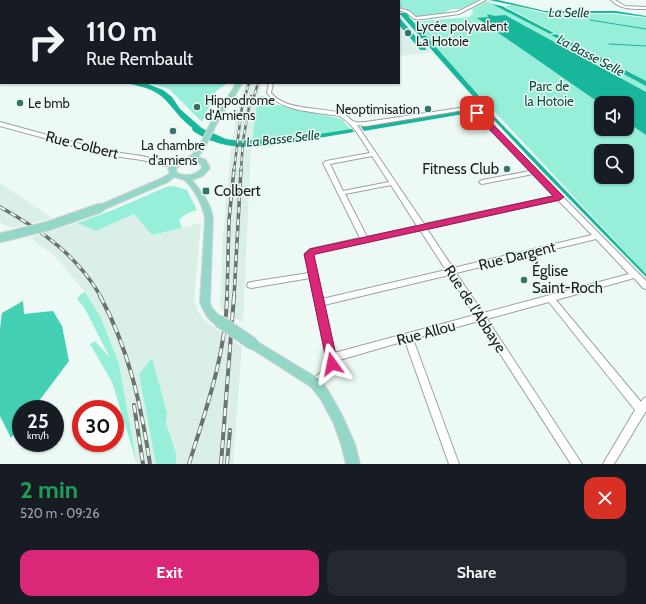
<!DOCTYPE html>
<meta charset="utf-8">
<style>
body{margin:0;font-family:Cabin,sans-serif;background:#242831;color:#f1f3f6;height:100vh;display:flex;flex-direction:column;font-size:15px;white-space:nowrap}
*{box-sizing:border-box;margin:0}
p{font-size:13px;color:#9ea1a6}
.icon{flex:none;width:22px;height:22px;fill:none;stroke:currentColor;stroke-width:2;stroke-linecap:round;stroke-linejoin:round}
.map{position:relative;height:464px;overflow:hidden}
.details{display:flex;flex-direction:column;background:#171b24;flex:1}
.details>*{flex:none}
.banner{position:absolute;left:0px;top:0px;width:400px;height:84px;box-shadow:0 1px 3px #0004;background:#171b24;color:#f1f3f6;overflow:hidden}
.buttons{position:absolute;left:594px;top:96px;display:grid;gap:8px}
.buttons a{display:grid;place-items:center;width:40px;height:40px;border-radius:8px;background:#171b24;box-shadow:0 1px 3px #0004;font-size:20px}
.speed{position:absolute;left:12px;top:400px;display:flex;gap:8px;font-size:20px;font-weight:700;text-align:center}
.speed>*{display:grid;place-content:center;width:52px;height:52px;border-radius:50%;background:#171b24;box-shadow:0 1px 3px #0004;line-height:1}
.speed small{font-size:10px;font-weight:400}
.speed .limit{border:6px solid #d22;background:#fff;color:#111}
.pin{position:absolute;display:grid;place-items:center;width:34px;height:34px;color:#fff;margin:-17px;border-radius:8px;box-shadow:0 2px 6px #0006}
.me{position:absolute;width:44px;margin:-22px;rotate:348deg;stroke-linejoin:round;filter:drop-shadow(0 0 3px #0008)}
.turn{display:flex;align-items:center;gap:14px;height:84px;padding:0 20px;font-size:18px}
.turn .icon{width:52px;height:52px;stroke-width:2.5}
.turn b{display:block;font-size:28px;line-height:34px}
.round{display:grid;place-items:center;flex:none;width:42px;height:42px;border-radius:12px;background:#242831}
.summary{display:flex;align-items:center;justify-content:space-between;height:68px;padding:0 20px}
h1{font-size:24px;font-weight:800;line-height:30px;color:#1e9e55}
.cta{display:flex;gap:8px;margin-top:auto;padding:8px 20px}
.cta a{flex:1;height:46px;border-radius:12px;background:#db2777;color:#fff;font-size:16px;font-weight:800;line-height:46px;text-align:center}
.cta a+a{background:#242831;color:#f1f3f6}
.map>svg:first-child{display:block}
.built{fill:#dbefe9}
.green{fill:#97efda;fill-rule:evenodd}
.forest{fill:#43d0b4}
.water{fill:#18b79c}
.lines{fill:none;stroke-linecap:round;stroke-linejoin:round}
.stream-far1{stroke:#18b79c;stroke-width:1}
.stream{stroke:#18b79c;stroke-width:1.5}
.river{fill:#18b79c;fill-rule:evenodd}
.minor-casing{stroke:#9aa4a1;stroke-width:2}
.major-casing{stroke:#d6d6d6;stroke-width:2}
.minor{fill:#fff;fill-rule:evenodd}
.major{fill:#94d7c8;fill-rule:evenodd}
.rail-far3-casing{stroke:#6b7270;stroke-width:2}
.rail-far2-casing{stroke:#6b7270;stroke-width:2.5}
.rail-far1-casing{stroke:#6b7270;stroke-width:3.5}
.rail-casing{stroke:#6b7270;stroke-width:4}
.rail-far3{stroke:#edf9f5;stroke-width:1;stroke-dasharray:3.5;stroke-linecap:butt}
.rail-far2{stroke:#edf9f5;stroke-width:1.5;stroke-dasharray:4.5;stroke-linecap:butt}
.rail-far1{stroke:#edf9f5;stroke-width:2;stroke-dasharray:6;stroke-linecap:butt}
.rail{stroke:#edf9f5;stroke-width:2.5;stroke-dasharray:8;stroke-linecap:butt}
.major-bridge-far1-casing{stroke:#d6d6d6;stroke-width:11;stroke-linecap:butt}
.major-bridge-casing{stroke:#d6d6d6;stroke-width:14;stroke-linecap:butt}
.major-bridge-far1{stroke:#94d7c8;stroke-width:9}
.major-bridge{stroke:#94d7c8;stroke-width:12}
.route{fill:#db2777;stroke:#8e194d}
.poi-dot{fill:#337567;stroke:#edf9f5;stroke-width:1.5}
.labels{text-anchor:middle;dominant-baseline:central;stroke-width:3;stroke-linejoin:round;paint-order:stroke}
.far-water-label{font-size:13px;font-style:italic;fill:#0a483c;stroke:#edf9f5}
.far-poi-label{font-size:13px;fill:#1a1e1d;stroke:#edf9f5;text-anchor:start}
.far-park-label{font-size:13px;fill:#114d41;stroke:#edf9f5}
.street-label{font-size:15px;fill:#1a1e1d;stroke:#edf9f5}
.poi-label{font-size:15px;fill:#1a1e1d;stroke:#edf9f5;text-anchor:start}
</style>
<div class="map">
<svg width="646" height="464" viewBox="0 0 646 464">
<rect width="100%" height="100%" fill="#edf9f5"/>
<path class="built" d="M399,14l34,38 -34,4z
M246,83h16l-4,13 -6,45 -20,1 6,-36z
M251,147l-8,176 -23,-14 3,-74 8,-87z
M0,183l52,35 -41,10 -11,-6z
M134,214l18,21 49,-12 -7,74 3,13 9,12 36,25 -9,117h-57v-11l-10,-30 1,-10 -15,-55 -13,16 17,90h-19l-18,-99 -18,-47 -16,-26 -31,-37 -24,-17 47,-15 19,8z"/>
<path class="green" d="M0,0h277l-276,1v51z
M387,0h92l-19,9h-8l-5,2 -4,3 -21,3 -6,-1 -12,-8h-5v-7z
M488,1l158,84v189l-235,-252 58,-5 4,-4 -1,-4zM601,103h26v26h-26zM601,151h26v26h-26z
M512,5l35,9h67l32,4v63l-142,-75z
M148,83h80l-12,8 -14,31 -33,-33z
M258,96h5l11,8 68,15 10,12 -100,10z
M174,186l13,4 10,20 -11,4 -7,6 3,8 -30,7 -18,-21 -38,17 -19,-8 36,-13 53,-23z
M85,292l16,26 18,46 18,100 -25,-82 -22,-38 5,-3 15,17 -26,-51 -7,-8 4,-5z
M152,358l15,55 -1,10 10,30v11h-20l-17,-90z"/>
<path class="forest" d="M23,301l1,13 29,-3 9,15 7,35 -36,48h-12v16l-10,13 -11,-22v-87l2,-16z"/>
<path class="water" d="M489,0h9l47,11h71l30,5v1l-31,-4h-66z
M492,4l10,2 52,27 -4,1z
M399,13h9l1,4 81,91v4h-11l-4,-4 3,-4 -1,-3z
M487,14l8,2 10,-1 141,77v43l-19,-13v-19l-26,1 -124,-86 11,-1z
M399,17l28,33h-7l-2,-3 -19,-22z
M556,34l90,47v5l-95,-51z
M125,83l23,1 15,6 9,7 8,12 32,28 -1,4c-11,-7 -21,-14 -30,-23 -8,-9 -15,-20 -26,-26 -9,-5 -20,-7 -30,-9z
M471,109l4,3 -111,19 -3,-4z
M494,116l152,158v3l-105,-107 -50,-53z
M352,129l2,3 -65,11 -36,3v-4l27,-2z"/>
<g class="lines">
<path class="stream-far1" d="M590,20l56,9
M609,44l37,2"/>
<path class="stream" d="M488,111l6,7"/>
<path class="river" d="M197,126l29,13 14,2 30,-2 5,3c-3,4 -9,4 -14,4 -26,3 -46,-1 -68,-15l-1,-2 1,-2z"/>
<g class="minor-casing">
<path id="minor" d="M481,0h5l-27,14 -36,5h-9l-7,-6 -8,-3v-2l10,3 7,6 41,-5z
M611,0h4l10,6 21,1v2c-13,0 -25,1 -35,-9z
M269,83h4l-2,10c16,19 51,13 72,21 5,1 7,6 10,7 3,2 10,1 13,1l107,-16 173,175v8l-3,-1 -9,-10 -78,22 85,102 2,-3 3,-2v14l-32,53h-11l32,-54 -86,-108 -62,17 95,145h-11l-92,-143 -66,18 46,125h-10l-44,-123 -69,20c1,8 -13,23 -21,26l-3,-1 -2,-3 2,-3 9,-8 6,-9 -17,-85 -59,10 -3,-1 -1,-2 1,-2 3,-1 58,-9 -4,-19 5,-5 50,-11 -37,-75 3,-2 44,-8c-8,-13 -16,-28 -30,-37 -22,-4 -59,-4 -73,-23zM470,109l60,62 -48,9 -2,1 -1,1 1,1 2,1 51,-10 21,22 -130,28 -67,-99 9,1zM372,156l17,26 -46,9 -13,-27zM391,185l26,41 -50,11 -22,-43zM558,200l34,35 -139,33 -26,-39zM420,230l26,40 -124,29 -9,-44 2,-2zM596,239l33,35 -146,39 -27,-40zM449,275l26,40 -141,38 -10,-48z
M0,122l106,29 36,5 23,6 15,-3 3,2 -1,1 -17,4 -23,-6 -36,-5 -106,-29z"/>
</g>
<g class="major-casing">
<path id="major" d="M281,0h4v1h-4z
M236,83h6c-6,13 -15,23 -22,35 -8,13 -12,27 -22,39l8,3 4,8 -7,8 -11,4c9,11 19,23 21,38l-3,84 2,6 12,13 -1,3c-12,4 -20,-13 -23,-22l5,-84c-2,-12 -11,-30 -21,-38 -2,-1 -7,-2 -10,-3l-6,5 -65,28 -3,1 -4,-3 1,-2 65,-28 8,-5 -2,-4c9,-14 19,-8 26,-16 9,-10 12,-24 20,-36 7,-12 16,-21 22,-34zM193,160l8,4 1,4c-6,7 -16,9 -25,5l-1,-4c4,-6 10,-8 17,-9z
M253,339l66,40 9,11 14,25 13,29 5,20h-14l-5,-20 -8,-22 -13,-24 -9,-11 -62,-40 -2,-3 2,-3z"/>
</g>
<use href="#minor" class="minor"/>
<use href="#major" class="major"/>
<g class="rail-far3-casing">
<path id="rail-far3" d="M319,1l2,-1"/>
</g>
<g class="rail-far2-casing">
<path id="rail-far2" d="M252,103l6,-20
M234,170l8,-63 7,-24
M241,170l2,-29 8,-45"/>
</g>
<g class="rail-far1-casing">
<path id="rail-far1" d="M0,207c40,22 78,49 101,90
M227,297l2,-77 5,-51
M234,297l7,-128"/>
</g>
<g class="rail-casing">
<path id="rail" d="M100,296c29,53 41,109 50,168
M134,405l9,59
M189,464c17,-55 37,-110 38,-168
M221,464l13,-168
M227,464l3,-34"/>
</g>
<use href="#rail-far3" class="rail-far3"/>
<use href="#rail-far2" class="rail-far2"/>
<use href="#rail-far1" class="rail-far1"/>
<use href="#rail" class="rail"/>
<g class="major-bridge-far1-casing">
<path id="major-bridge-far1" d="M0,238l48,-12 52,-18"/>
</g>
<g class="major-bridge-casing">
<path id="major-bridge" d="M219,321l34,23"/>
</g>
<use href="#major-bridge-far1" class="major-bridge-far1"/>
<use href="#major-bridge" class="major-bridge"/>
</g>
<path class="route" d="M475,111h5l84,86 -4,3 -244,54 -2,1 24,109 -1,4 -5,1 -4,-1 -24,-114 6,-5 243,-53 -78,-82z"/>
<g class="poi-dot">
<circle cx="408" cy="33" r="4"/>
<circle cx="20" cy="103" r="4"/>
<circle cx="197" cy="107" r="4"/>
<circle cx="428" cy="109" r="4"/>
<circle cx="173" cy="131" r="4"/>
<circle cx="507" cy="169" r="4"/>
<rect x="202" y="187" width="8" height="8" rx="2"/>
<circle cx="524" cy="280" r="4"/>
</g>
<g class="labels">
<g class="far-water-label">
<text transform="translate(569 12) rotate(1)">La Selle</text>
<text transform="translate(591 55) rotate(28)">La Basse Selle</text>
<text transform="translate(283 138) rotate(-6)">La Basse Selle</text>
</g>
<g class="far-poi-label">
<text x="416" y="26">Lycée polyvalent<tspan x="416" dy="15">La Hotoie</tspan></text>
<text x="205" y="100">Hippodrome<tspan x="205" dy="15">d'Amiens</tspan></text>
<text x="28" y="103">Le bmb</text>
<text x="420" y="109" text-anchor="end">Neoptimisation</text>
<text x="173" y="145" text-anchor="middle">La chambre<tspan x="173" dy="15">d'amiens</tspan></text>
</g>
<g class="far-park-label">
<text x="549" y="86">Parc de<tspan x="549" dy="15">la Hotoie</tspan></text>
</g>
<g class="street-label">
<text transform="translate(82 145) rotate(14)">Rue Colbert</text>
<text transform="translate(517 256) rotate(-14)">Rue Dargent</text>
<text transform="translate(475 309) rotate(57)">Rue de l'Abbaye</text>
<text transform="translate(426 333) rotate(-15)">Rue Allou</text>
</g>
<g class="poi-label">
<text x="499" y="169" text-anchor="end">Fitness Club</text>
<text x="214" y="191">Colbert</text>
<text x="532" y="271">Église<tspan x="532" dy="17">Saint-Roch</tspan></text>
</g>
</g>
</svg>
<div class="buttons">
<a><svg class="icon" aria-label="sound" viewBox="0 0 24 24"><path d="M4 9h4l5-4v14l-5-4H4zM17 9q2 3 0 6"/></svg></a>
<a><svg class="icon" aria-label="search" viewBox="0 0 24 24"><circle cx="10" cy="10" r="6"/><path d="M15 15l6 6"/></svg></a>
</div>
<div class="speed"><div>25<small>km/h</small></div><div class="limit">30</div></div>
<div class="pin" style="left:477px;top:113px;background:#d93025"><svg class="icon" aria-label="arrive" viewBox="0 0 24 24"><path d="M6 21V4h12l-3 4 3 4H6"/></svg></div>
<svg class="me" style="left:332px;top:364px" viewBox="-20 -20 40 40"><path d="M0-17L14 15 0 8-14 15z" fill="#db2777" stroke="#fff" stroke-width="4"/></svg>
<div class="banner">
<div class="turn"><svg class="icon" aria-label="right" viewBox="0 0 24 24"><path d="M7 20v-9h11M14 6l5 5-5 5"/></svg><div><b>110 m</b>Rue Rembault</div></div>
</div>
</div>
<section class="details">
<div class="summary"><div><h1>2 min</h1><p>520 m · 09:26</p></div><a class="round" style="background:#d93025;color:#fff"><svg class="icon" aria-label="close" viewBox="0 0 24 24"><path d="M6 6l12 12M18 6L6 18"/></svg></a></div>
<div class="cta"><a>Exit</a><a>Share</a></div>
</section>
